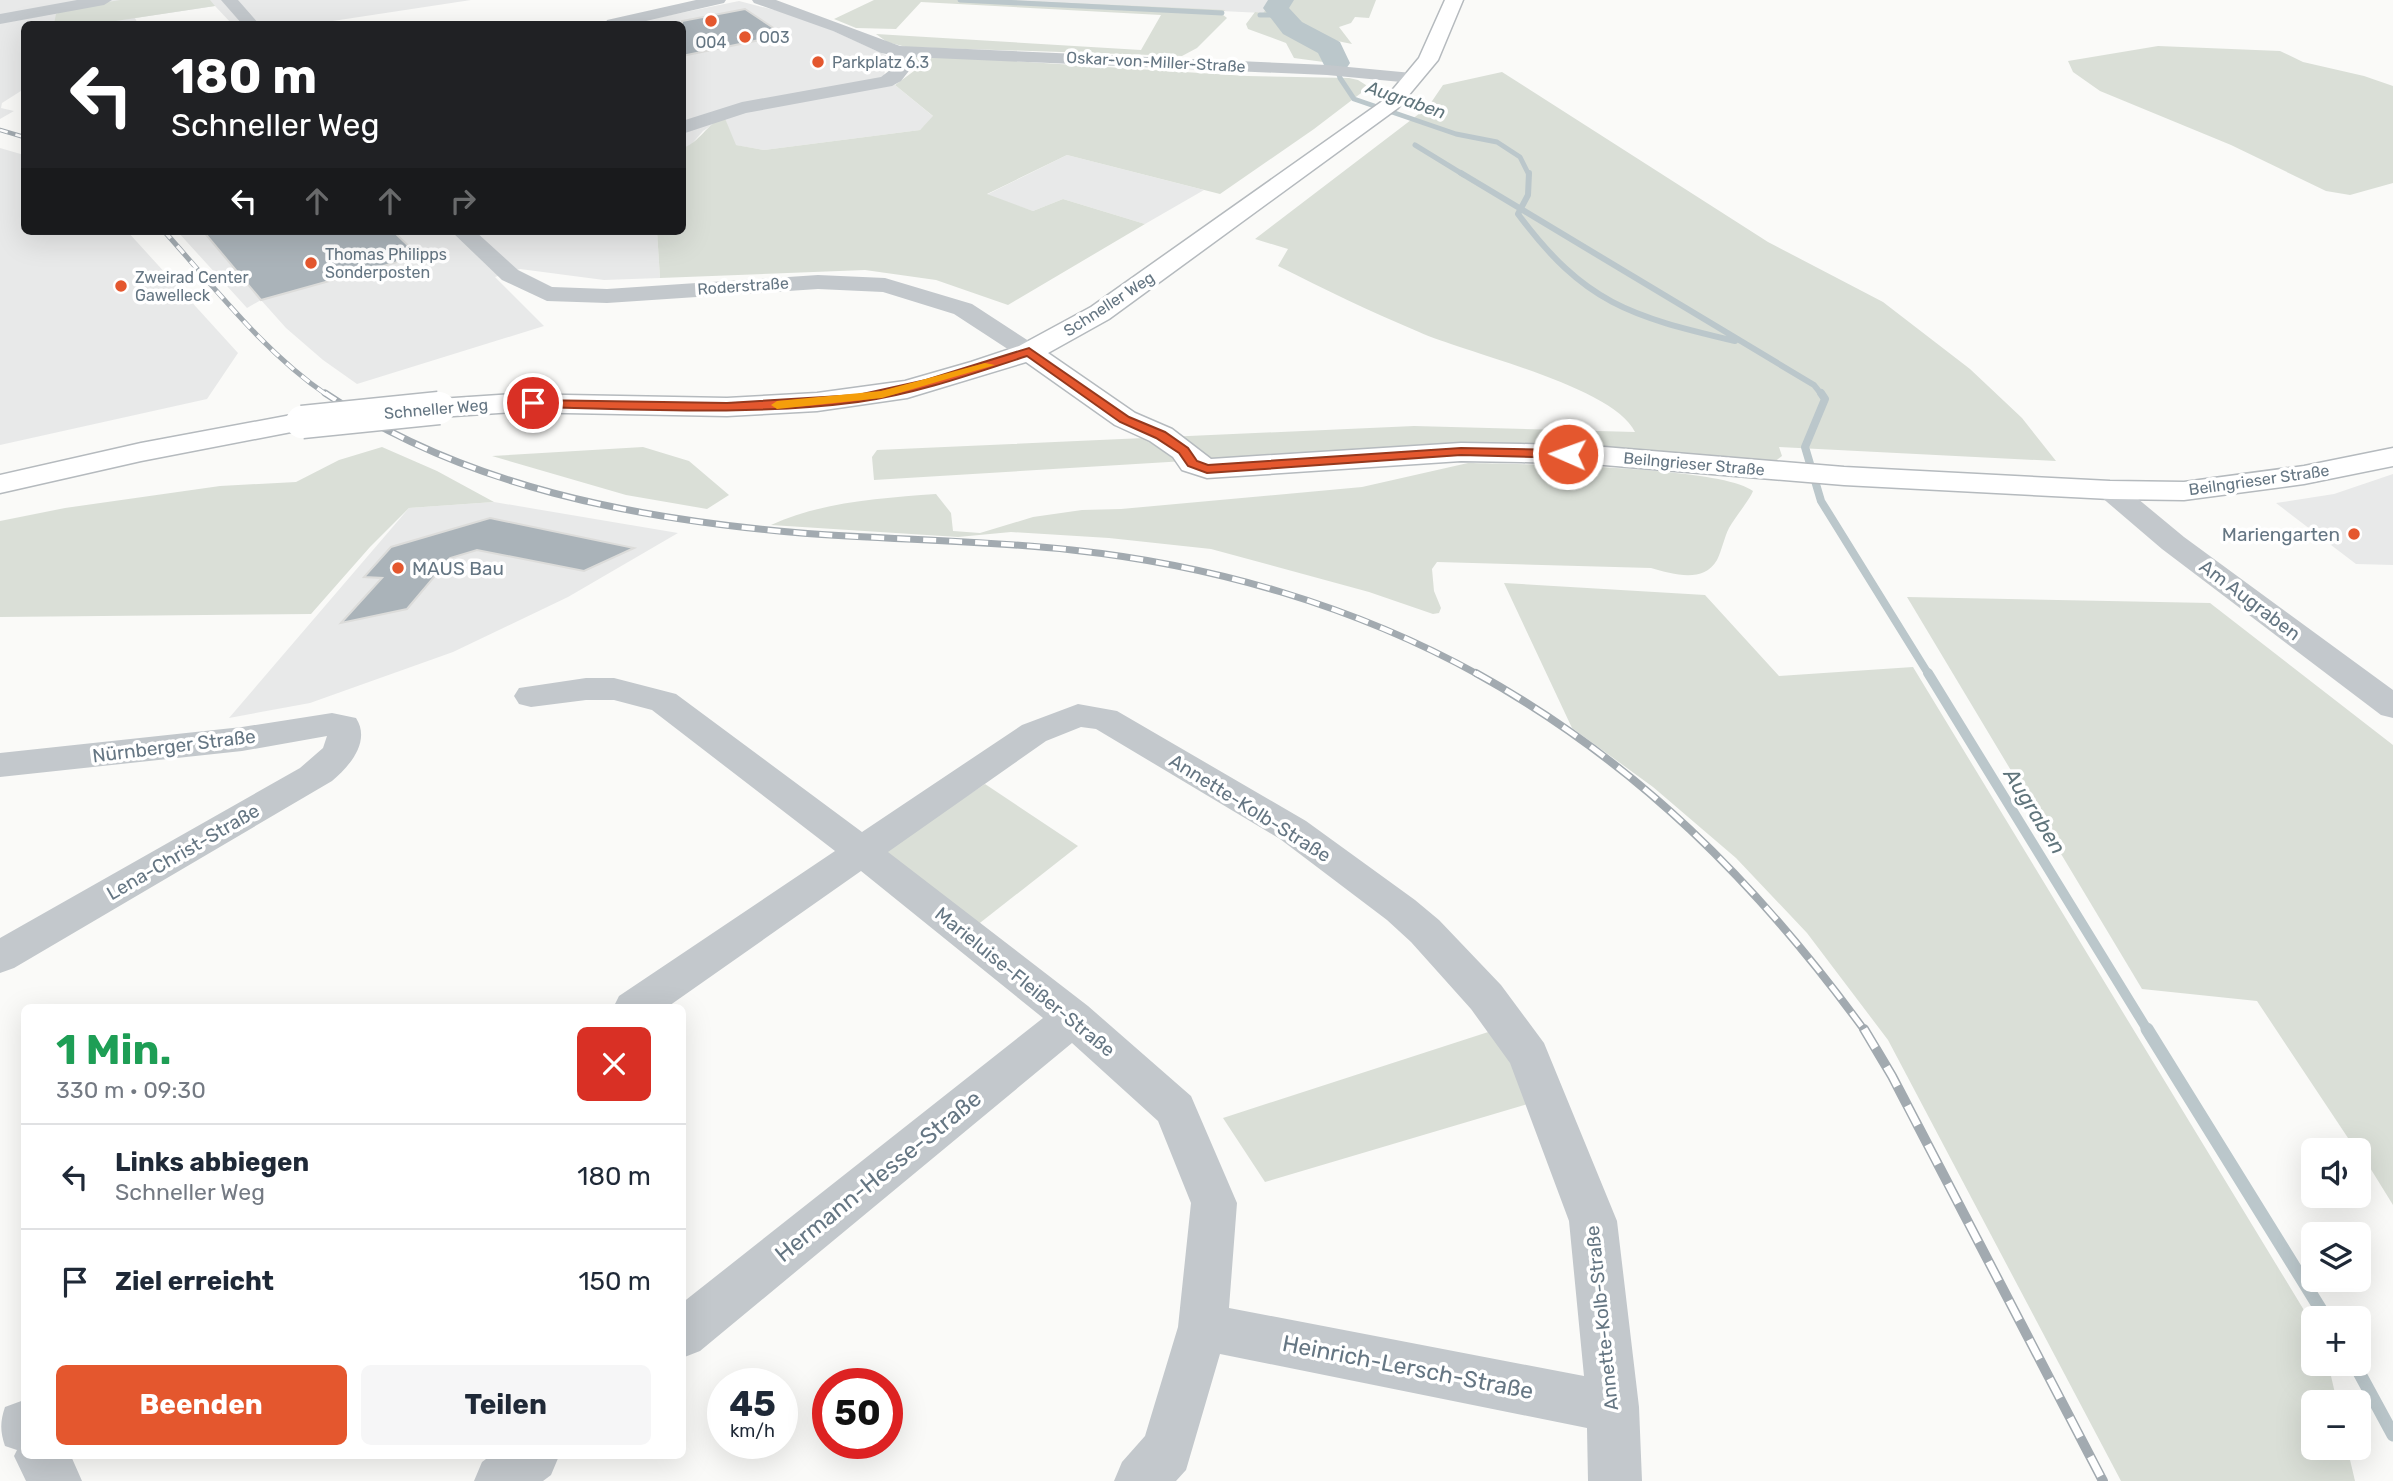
<!DOCTYPE html>
<html lang="de">
<meta charset="utf-8">
<style>
body{margin:0;font-family:Rubik,sans-serif;background:#f6f6f7;color:#1f2937;height:100vh;display:flex;flex-direction:column;font-size:26px;white-space:nowrap}
*{box-sizing:border-box;margin:0}
p{font-size:23px;color:#747a83}
.icon{flex:none;width:38px;height:38px;fill:none;stroke:currentColor;stroke-width:2;stroke-linecap:round;stroke-linejoin:round}
.map{position:relative;flex:1;overflow:hidden}
.drawer{position:absolute;left:21px;top:1004px;width:665px;height:455px;display:flex;flex-direction:column;background:#fff;border-radius:10px;box-shadow:0 7px 28px #0002}
.drawer>*{flex:none}
.hud{position:absolute;left:21px;top:21px;width:665px;height:214px;border-radius:10px;box-shadow:0 7px 28px #0002;background:#202124;color:#fff;overflow:hidden}
.fabs{position:absolute;left:2301px;top:1138px;display:grid;gap:14px}
.fabs a{display:grid;place-items:center;width:70px;height:70px;border-radius:10px;background:#fff;box-shadow:0 7px 28px #0002;font-size:35px}
.speed{position:absolute;left:707px;top:1368px;display:flex;gap:14px;font-size:35px;font-weight:700;text-align:center}
.speed>*{display:grid;place-content:center;width:91px;height:91px;border-radius:50%;background:#fff;box-shadow:0 7px 28px #0002;line-height:1}
.speed small{font-size:18px;font-weight:400}
.speed .limit{border:10px solid #d22;background:#fff;color:#111}
.pin{position:absolute;display:grid;place-items:center;width:60px;height:60px;color:#fff;margin:-30px;border:4px solid #fff;border-radius:50%;box-shadow:0 2px 7px #0007}
.me{position:absolute;width:77px;margin:-38px;rotate:272deg;stroke-linejoin:round;filter:drop-shadow(0 0 5px #0008)}
.turn{display:flex;align-items:center;gap:24px;height:147px;padding:0 35px;font-size:32px}
.turn .icon{width:91px;height:91px;stroke-width:2.5}
.turn b{display:block;font-size:49px;line-height:60px}
.lanes{display:flex;align-items:center;height:66px;padding:0 35px;background:#0003;justify-content:center;gap:35px;direction:ltr}
.lanes .off{opacity:.35}
.round{display:grid;place-items:center;flex:none;width:74px;height:74px;border-radius:10px;background:#f6f6f7}
.head{display:flex;align-items:center;justify-content:space-between;height:119px;padding:0 35px}
h1{font-size:42px;font-weight:700;line-height:52px;color:#1e9e55}
.primary-button{display:flex;gap:14px;margin-top:auto;padding:14px 35px}
.primary-button a{flex:1;height:80px;border-radius:10px;background:#e4572e;color:#fff;font-size:28px;font-weight:700;line-height:80px;text-align:center}
.primary-button a+a{background:#f6f6f7;color:#1f2937}
ul{padding:0;list-style:none}
li{display:flex;align-items:center;gap:21px;height:105px;padding:0 35px;border-top:2px solid #e0e1e3}
li div{flex:1}
li b{display:block;font-size:26px}
li em{font-style:normal}
.map>svg:first-child{display:block}
.built{fill:#e8e9e9}
.green{fill:#dadfd7}
.lines{fill:none;stroke-linecap:round;stroke-linejoin:round}
.stream-far4{stroke:#bbc7cb;stroke-width:5}
.stream-far3{stroke:#bbc7cb;stroke-width:6}
.stream-far2{stroke:#bbc7cb;stroke-width:8}
.stream-far1{stroke:#bbc7cb;stroke-width:10}
.stream{stroke:#bbc7cb;stroke-width:13}
.river{fill:#bbc7cb;fill-rule:evenodd}
.building{fill:#aab3b9;stroke:#dcdcda;stroke-width:2}
.major-casing{stroke:#b5babe;stroke-width:3}
.minor{fill:#c3c8cc;fill-rule:evenodd}
.major{fill:#fff;fill-rule:evenodd}
.rail-far4-casing{stroke:#a2aab0;stroke-width:4.5}
.rail-far3-casing{stroke:#a2aab0;stroke-width:5}
.rail-far2-casing{stroke:#a2aab0;stroke-width:7}
.rail-far1-casing{stroke:#a2aab0;stroke-width:8}
.rail-casing{stroke:#a2aab0;stroke-width:10}
.rail-far4{stroke:#fff;stroke-width:2.5;stroke-dasharray:8;stroke-linecap:butt}
.rail-far3{stroke:#fff;stroke-width:3.5;stroke-dasharray:10;stroke-linecap:butt}
.rail-far2{stroke:#fff;stroke-width:4.5;stroke-dasharray:13;stroke-linecap:butt}
.rail-far1{stroke:#fff;stroke-width:5;stroke-dasharray:17;stroke-linecap:butt}
.rail{stroke:#fff;stroke-width:7;stroke-dasharray:22;stroke-linecap:butt}
.major-bridge-casing{stroke:#b5babe;stroke-width:35;stroke-linecap:butt}
.major-bridge{stroke:#fff;stroke-width:32}
.route{fill:#e4572e;stroke:#94391e;stroke-width:2}
.slow{fill:#f59e0b}
.poi-dot{fill:#e4572e;stroke:#fff;stroke-width:2.5}
.labels{text-anchor:middle;dominant-baseline:central;stroke-width:7;stroke-linejoin:round;paint-order:stroke}
.far-poi-label{font-size:16px;fill:#657683;stroke:#fff;text-anchor:start}
.far-street-label{font-size:16px;fill:#657683;stroke:#fff}
.far-water-label{font-size:18px;font-style:italic;fill:#60757c;stroke:#fff}
.poi-label{font-size:19px;fill:#657683;stroke:#fff;text-anchor:end}
.street-label{font-size:19px;fill:#657683;stroke:#fff}
.water-label{font-size:21px;font-style:italic;fill:#60757c;stroke:#fff}
.near-street-label{font-size:23px;fill:#657683;stroke:#fff}
</style>
<div class="map">
<svg width="2393" height="1481" viewBox="0 0 2393 1481">
<rect width="100%" height="100%" fill="#fafaf8"/>
<path class="built" d="M0,0h471l-158,24h-81l-17,-18 -80,12 3,6h-114v65l-22,14 -1,5 13,3 -14,8z
M992,0h280l-9,13z
M739,1l47,12 43,16 59,27 -4,20 50,41 -14,13 -156,20 -29,-5 -11,-28 -21,14 -13,15 -7,2 -1,-124h-55z
M0,148l24,7v76h103l111,122 -31,46 -207,46z
M1067,155l137,35 -59,34 -82,-25 -30,12 -47,-16z
M177,231h480l3,47 -56,2 -84,-11 -25,8 49,49 -187,58 -34,-24 -37,-32 -25,-28 -14,8z
M2393,474v91l-37,-1 -80,-61 58,-9z
M494,502l184,31 -110,64 -115,55 -143,51 -81,15 180,-210z"/>
<path class="green" d="M120,0h90l5,6 -119,18h-42l2,-10 15,-6z
M874,0h132l199,9 20,1 -3,4 5,4 -30,30 -15,8 -276,-9 -19,-5 -11,-8 265,16 20,-35 -240,-13 -25,27 -40,-1 -22,-9z
M1272,0h104l-7,18 -14,-1 -4,6 -12,4 13,17 -54,-11 28,16 5,14 -37,-5 -8,-15 -38,-14 -2,-5 9,-12 8,1z
M2158,46l122,5 23,11 61,14 29,10v97l-43,12 -24,-4 -95,-46 -131,-54 -27,-19 -5,-11z
M920,55l327,21 102,2 9,2 11,7 -55,42 -94,65 -153,-39 -80,39 46,17 30,-12 82,25 -137,81 -72,-25 -71,-10 -205,8 -3,-47h25l1,-83c17,-6 23,-23 41,-32l12,29 28,5 156,-20 13,-14 -38,-31 19,-14v-12z
M1502,72l266,170 115,60 87,67 52,49 34,43 -277,-14 3,9 -9,7 -292,-20 -607,37 -2,-23 5,-7 537,-24 221,6c-22,-46 -167,-78 -216,-100 -48,-20 -95,-43 -141,-66l10,-17 -33,-10 173,-132 15,-22z
M382,447l55,24 57,31 -85,6 -39,39 -59,67 -311,3v-96l65,-13 155,-22 76,-4 43,-22z
M643,447l46,14 40,34 -22,14 -81,-14 -134,-39z
M1468,463c50,1 254,3 285,28 -4,10 -18,26 -24,37 -5,10 -7,22 -12,32 -14,24 -44,14 -66,8l-214,-6 -5,7 2,22 7,17 -2,5 -6,1 -64,-22 -158,-43 -102,-11 -98,-6 -53,5 -187,-12c50,-23 110,-27 165,-31l15,19 2,18 27,2 53,-16 49,-7 39,-1 241,-22z
M1504,583l201,12 74,81 134,-9 400,658 1,38h14l9,39h-23v45h33l8,34h-234l-233,-441 -81,-107 -71,-75 -83,-71 -81,-59z
M1907,597l303,6 183,142v460l-34,-55h-3l-99,-149 -115,-12z
M985,784l93,62 -102,80 -95,-74z
M1516,1023l45,71 -296,88 -42,-64z"/>
<g class="lines">
<path class="stream-far4" d="M960,0l262,13
M1281,0l-5,8 16,20 38,20 10,30 14,21 102,35 41,8 23,15 9,18
M1260,15h19
M1415,145l49,30"/>
<path class="stream-far3" d="M1461,173l353,212 8,10
M1529,173l-1,22 -10,19c67,90 112,102 217,127"/>
<path class="stream-far2" d="M1821,393l4,6 -20,48 16,54 108,174"/>
<path class="stream-far1" d="M1928,673l220,358"/>
<path class="stream" d="M2147,1029l179,289
M2354,1363l39,72"/>
<path class="river" d="M1268,0h26l-5,8 13,14 38,20 10,21 -4,6 -10,3 -10,-3 -8,-16 -35,-19 -20,-26z"/>
</g>
<path class="building" d="M745,9l39,26 -102,21v-35z
M203,231h190l26,25 -158,44z
M490,518l144,30 -50,23 -107,-21 -27,8 -43,51 -66,14 41,-45 -18,-1 27,-30z"/>
<g class="lines">
<g class="major-casing">
<path id="major" d="M1445,0h18l-25,60 -40,48 -289,211 -61,34 87,60 37,16 39,30 250,-16 60,1 71,2 252,21 266,14 74,1 120,-16 89,-18v18l-89,18 -120,16 -74,-1 -266,-14 -252,-21 -71,-2 -60,-1 -254,17 -25,-8 -9,-13 -23,-16 -35,-16 -89,-63 -119,36 -90,13 -90,5 -214,-4 -74,5 -10,-3 -5,-6 5,-6 10,-3 74,-5 214,4 90,-5 88,-12 66,-19 48,-16 72,-39 293,-207 35,-42z
M302,413l10,3 5,6 -5,6 -171,33 -141,32v-18l141,-32z"/>
</g>
<path class="minor" d="M77,0h35l-8,5 -104,19v-10z
M221,0h17l21,24h-17z
M696,0h30l-2,3 -91,21h-28l2,-4z
M752,0h24l124,46 427,19 85,8 9,5 -9,5 -85,-8 -417,-18 2,10 -11,14 -9,5 -146,27 -64,21v-13l60,-19 139,-25 13,-10 -2,-12 -11,-2 -48,-22 -79,-28z
M451,231h24l43,39 34,17 55,2 211,-14 67,3 87,26 66,43 4,5 -4,5 -9,3 -9,-3 -66,-43 -71,-22 -65,-3 -211,14 -60,-2 -45,-21z
M2110,481l10,3 64,53 209,153v28l-12,-3 -219,-166 -62,-53 -4,-6 4,-6z
M586,678h28l62,16 186,138 160,-107 56,-21 39,7 189,110 109,79 24,20 62,65 43,58 73,178 22,186 3,74h-54l-1,-53 -367,-74 -34,116 -10,11h-62l8,-19 23,-26 33,-109 13,-124 -33,-82 -86,-78 -372,308 -18,7v-55l361,-285 -182,-147 -195,137h-53l6,-12 216,-145 -183,-141 -38,-10h-28l-55,7 -12,-3 -5,-8 5,-8zM1081,727l15,2 184,110 107,81 24,22 60,67 39,54 59,158 15,155 -355,-68 8,-105 -46,-107 -103,-90 -200,-154 158,-111z
M332,713l24,5c15,23 -6,48 -24,63l-318,187 -14,5v-35l300,-170 23,-20 4,-12 -85,15 -242,26v-24l242,-26z
M24,1400v56h47l11,25h-56l-12,-25 3,-6 -12,-4c-5,-15 -5,-24 0,-39z
M490,1456h69l-8,19 -8,6h-69l8,-19z"/>
<use href="#major" class="major"/>
<g class="rail-far4-casing">
<path id="rail-far4" d="M0,130l24,7"/>
</g>
<g class="rail-far3-casing">
<path id="rail-far3" d="M164,231c51,57 100,121 163,164"/>
</g>
<g class="rail-far2-casing">
<path id="rail-far2" d="M325,393c139,94 311,126 476,140 90,7 181,7 271,17 141,15 283,56 407,125"/>
</g>
<g class="rail-far1-casing">
<path id="rail-far1" d="M1476,673c161,89 281,210 389,358"/>
</g>
<g class="rail-casing">
<path id="rail" d="M1864,1029l28,47 211,405"/>
</g>
<use href="#rail-far4" class="rail-far4"/>
<use href="#rail-far3" class="rail-far3"/>
<use href="#rail-far2" class="rail-far2"/>
<use href="#rail-far1" class="rail-far1"/>
<use href="#rail" class="rail"/>
<g class="major-bridge-casing">
<path id="major-bridge" d="M302,422l137,-14"/>
</g>
<use href="#major-bridge" class="major-bridge"/>
</g>
<path class="route" d="M1029,348l100,69 36,15 23,16 9,13 11,4 253,-17 107,2 7,4 -7,4 -107,-3 -254,18 -19,-7 -9,-13 -23,-15 -36,-16 -93,-66c-55,18 -111,38 -169,46 -106,14 -219,7 -325,5l-6,-4 6,-3 194,3 131,-8 68,-15z"/>
<path class="slow" d="M985,363l10,2 -113,33 -105,11 -6,-4 6,-4 104,-10z"/>
<g class="poi-dot">
<circle cx="711" cy="21" r="7"/>
<circle cx="745" cy="37" r="7"/>
<circle cx="818" cy="62" r="7"/>
<circle cx="311" cy="263" r="7"/>
<circle cx="121" cy="286" r="7"/>
<circle cx="2354" cy="534" r="7"/>
<circle cx="398" cy="568" r="7"/>
</g>
<g class="labels">
<g class="far-poi-label">
<text x="759" y="37">O03</text>
<text x="711" y="42" text-anchor="middle">O04</text>
<text x="832" y="62">Parkplatz 6.3</text>
<text x="325" y="254">Thomas Philipps<tspan x="325" dy="18">Sonderposten</tspan></text>
<text x="135" y="277">Zweirad Center<tspan x="135" dy="18">Gawelleck</tspan></text>
</g>
<g class="far-street-label">
<text transform="translate(1156 62) rotate(3)">Oskar-von-Miller-Straße</text>
<text transform="translate(743 286) rotate(-4)">Roderstraße</text>
<text transform="translate(1109 304) rotate(-33)">Schneller Weg</text>
<text transform="translate(436 409) rotate(-5)">Schneller Weg</text>
<text transform="translate(1694 464) rotate(5)">Beilngrieser Straße</text>
<text transform="translate(2259 480) rotate(-8)">Beilngrieser Straße</text>
</g>
<g class="far-water-label">
<text transform="translate(1406 100) rotate(19)">Augraben</text>
</g>
<g class="poi-label">
<text x="2340" y="534">Mariengarten</text>
<text x="412" y="568" text-anchor="start">MAUS Bau</text>
</g>
<g class="street-label">
<text transform="translate(2250 600) rotate(37)">Am Augraben</text>
<text transform="translate(174 746) rotate(-7)">Nürnberger Straße</text>
<text transform="translate(1250 808) rotate(32)">Annette-Kolb-Straße</text>
<text transform="translate(183 852) rotate(-30)">Lena-Christ-Straße</text>
<text transform="translate(1025 982) rotate(39)">Marieluise-Fleißer-Straße</text>
<text transform="translate(1602 1318) rotate(-96)">Annette-Kolb-Straße</text>
</g>
<g class="water-label">
<text transform="translate(2035 811) rotate(58)">Augraben</text>
</g>
<g class="near-street-label">
<text transform="translate(878 1176) rotate(-39)">Hermann-Hesse-Straße</text>
<text transform="translate(1408 1367) rotate(11)">Heinrich-Lersch-Straße</text>
</g>
</g>
</svg>
<div class="fabs">
<a><svg class="icon" aria-label="sound" viewBox="0 0 24 24"><path d="M4 9h4l5-4v14l-5-4H4zM17 9q2 3 0 6"/></svg></a>
<a><svg class="icon" aria-label="layers" viewBox="0 0 24 24"><path d="M12 4l9 5-9 5-9-5zM3 14l9 5 9-5"/></svg></a>
<a>+</a>
<a>−</a>
</div>
<div class="speed"><div>45<small>km/h</small></div><div class="limit">50</div></div>
<div class="pin" style="left:533px;top:403px;background:#d93025"><svg class="icon" aria-label="arrive" viewBox="0 0 24 24"><path d="M6 21V4h12l-3 4 3 4H6"/></svg></div>
<svg class="me" style="left:1568px;top:454px" viewBox="-20 -20 40 40"><circle r="17" fill="#e4572e" stroke="#fff" stroke-width="3"/><path d="M0-11L8 9 0 5-8 9z" fill="#fff"/></svg>
<div class="hud">
<div class="turn"><svg class="icon" aria-label="left" viewBox="0 0 24 24"><path d="M17 20v-9H6M10 6l-5 5 5 5"/></svg><div><b>180 m</b>Schneller Weg</div></div>
<div class="lanes"><svg class="icon" aria-label="left" viewBox="0 0 24 24"><path d="M17 20v-9H6M10 6l-5 5 5 5"/></svg><svg class="icon off" aria-label="ahead" viewBox="0 0 24 24"><path d="M12 20V5M6 11l6-6 6 6"/></svg><svg class="icon off" aria-label="ahead" viewBox="0 0 24 24"><path d="M12 20V5M6 11l6-6 6 6"/></svg><svg class="icon off" aria-label="right" viewBox="0 0 24 24"><path d="M7 20v-9h11M14 6l5 5-5 5"/></svg></div>
</div>
<section class="drawer">
<div class="head"><div><h1>1 Min.</h1><p>330 m · 09:30</p></div><a class="round" style="background:#d93025;color:#fff"><svg class="icon" aria-label="close" viewBox="0 0 24 24"><path d="M6 6l12 12M18 6L6 18"/></svg></a></div>
<ul>
<li><svg class="icon" aria-label="left" viewBox="0 0 24 24"><path d="M17 20v-9H6M10 6l-5 5 5 5"/></svg><div><b>Links abbiegen</b><p>Schneller Weg</p></div><em>180 m</em></li>
<li><svg class="icon" aria-label="arrive" viewBox="0 0 24 24"><path d="M6 21V4h12l-3 4 3 4H6"/></svg><div><b>Ziel erreicht</b></div><em>150 m</em></li>
</ul>
<div class="primary-button"><a>Beenden</a><a>Teilen</a></div>
</section>
</div>
